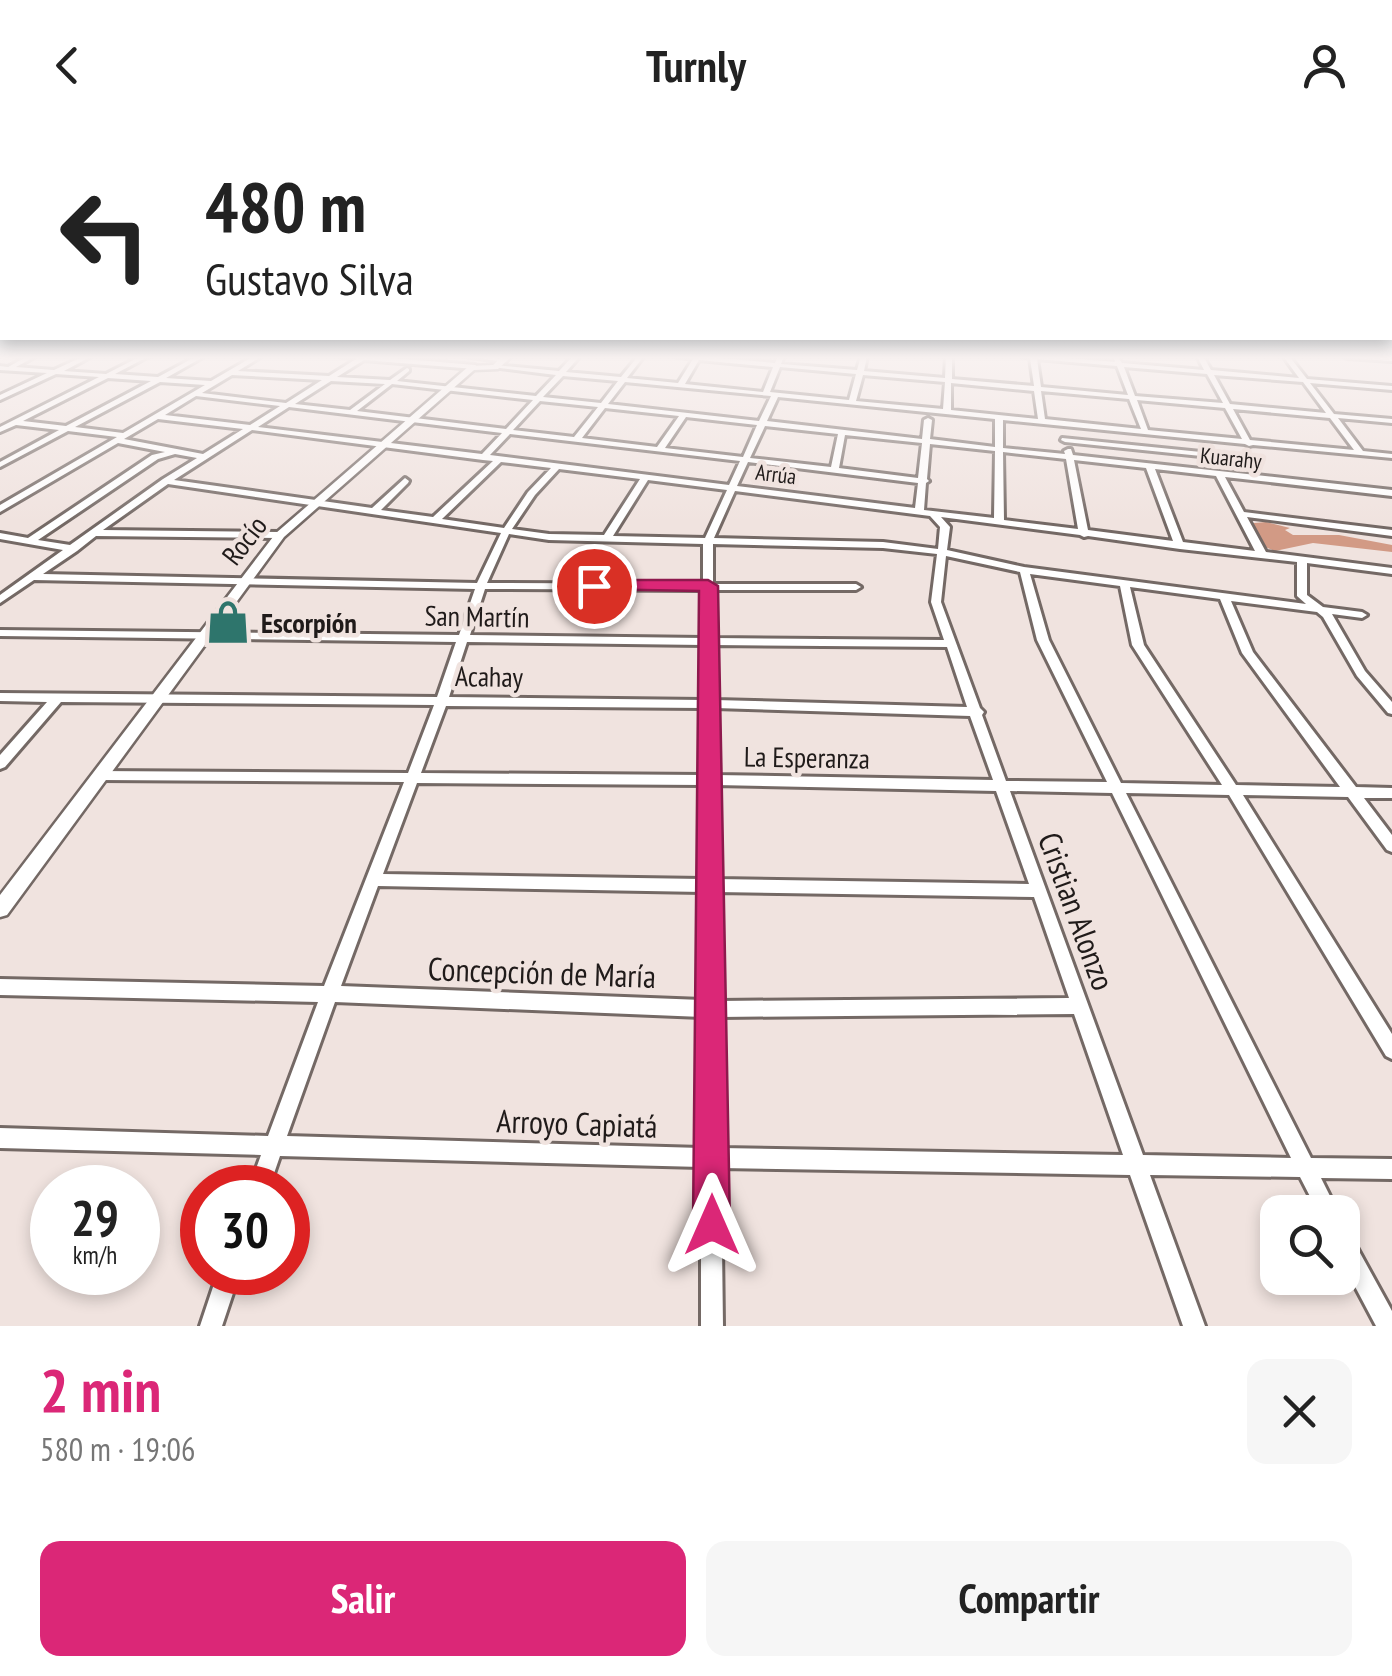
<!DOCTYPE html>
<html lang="es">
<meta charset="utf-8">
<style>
body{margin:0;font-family:"PT Sans Narrow",sans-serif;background:#f6f6f6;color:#222;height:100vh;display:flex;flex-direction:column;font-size:38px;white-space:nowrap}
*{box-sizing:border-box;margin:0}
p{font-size:32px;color:#767676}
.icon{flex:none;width:55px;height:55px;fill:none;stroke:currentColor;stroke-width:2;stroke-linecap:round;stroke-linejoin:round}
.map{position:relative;height:1196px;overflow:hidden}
.side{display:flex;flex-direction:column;background:#fff;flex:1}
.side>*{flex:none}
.banner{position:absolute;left:0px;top:0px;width:1392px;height:210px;box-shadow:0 5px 15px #0003;background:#fff;color:#222;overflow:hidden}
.tools{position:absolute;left:1260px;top:1065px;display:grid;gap:20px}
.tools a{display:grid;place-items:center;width:100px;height:100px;border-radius:20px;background:#fff;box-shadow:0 5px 15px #0003;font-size:50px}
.speed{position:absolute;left:30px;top:1035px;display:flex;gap:20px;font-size:50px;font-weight:700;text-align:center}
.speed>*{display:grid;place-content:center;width:130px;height:130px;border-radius:50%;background:#fff;box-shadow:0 5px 15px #0003;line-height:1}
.speed small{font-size:25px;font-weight:400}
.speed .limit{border:15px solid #d22;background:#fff;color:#111}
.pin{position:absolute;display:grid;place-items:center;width:85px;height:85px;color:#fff;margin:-42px;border:5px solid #fff;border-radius:50%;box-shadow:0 2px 10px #0007}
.me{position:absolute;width:110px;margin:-55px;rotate:0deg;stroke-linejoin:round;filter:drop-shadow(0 0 8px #0008)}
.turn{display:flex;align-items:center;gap:35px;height:210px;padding:0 40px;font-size:45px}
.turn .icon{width:130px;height:130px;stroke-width:2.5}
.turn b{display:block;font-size:70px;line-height:85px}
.round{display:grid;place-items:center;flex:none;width:105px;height:105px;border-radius:20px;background:#f6f6f6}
.overview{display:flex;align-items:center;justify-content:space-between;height:170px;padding:0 40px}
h1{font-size:60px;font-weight:800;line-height:75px;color:#db2777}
.cta{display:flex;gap:20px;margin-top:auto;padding:20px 40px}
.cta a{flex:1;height:115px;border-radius:20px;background:#db2777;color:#fff;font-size:40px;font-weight:800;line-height:115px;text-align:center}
.cta a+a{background:#f6f6f6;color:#222}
header{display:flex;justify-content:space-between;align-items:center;height:130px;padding:0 40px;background:#fff;font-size:45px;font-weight:800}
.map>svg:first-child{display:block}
.forest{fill:#d29a85}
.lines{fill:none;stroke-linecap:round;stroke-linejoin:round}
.minor-casing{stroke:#746965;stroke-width:6}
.major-casing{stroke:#746965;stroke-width:5}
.minor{fill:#fff;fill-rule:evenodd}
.major{fill:#fff;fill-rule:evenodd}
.route{fill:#db2777;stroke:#8e194d;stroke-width:2.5}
.labels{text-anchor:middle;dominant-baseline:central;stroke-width:9;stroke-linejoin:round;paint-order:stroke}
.far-street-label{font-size:22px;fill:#201b1a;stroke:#f0e3df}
.street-label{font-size:28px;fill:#201b1a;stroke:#f0e3df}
.poi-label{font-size:28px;font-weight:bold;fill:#201b1a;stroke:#f0e3df;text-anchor:start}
.near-street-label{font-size:32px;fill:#201b1a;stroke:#f0e3df}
</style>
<header><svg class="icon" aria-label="back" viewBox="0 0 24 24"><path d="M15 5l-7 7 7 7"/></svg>Turnly<svg class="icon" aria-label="person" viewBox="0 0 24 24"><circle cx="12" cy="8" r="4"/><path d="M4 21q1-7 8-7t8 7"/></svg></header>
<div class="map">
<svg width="1392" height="1196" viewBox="0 0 1392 1196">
<rect width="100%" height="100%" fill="#f0e3df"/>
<path class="forest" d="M1266,392l24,6 -5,2 8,5h46l53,10v7l-79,-9 -38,8 -15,-6 -18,-15 1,-6z"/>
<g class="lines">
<g class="minor-casing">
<path id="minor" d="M28,226h8l-20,11 38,3 30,-14h8l-28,15 42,3 35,-18h8l-34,18 43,3 39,-21h8l-39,22 45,3 43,-25h8l-24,15 91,5 27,-17 -17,-3h30l106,9 3,2 -3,2 -111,-9 -27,17 53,3 17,-12 2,1v2l-12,10 139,15 20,-21 -64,-8 3,-2 64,6 14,-15h7l-14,16 55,5 17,-21h6l-17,22 51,5 15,-24 -19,-3h27l74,7 3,-7h6l-3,8 76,6 4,-14h6l-3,15 81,7 1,-22h6v23l82,7 -4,-28 -9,-2h26l68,6 -1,-4 3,-2 5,7 82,7 -7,-14h6l8,14 88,8 -16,-22h6l18,23 85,7v4l-82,-7 24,31 58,5v4l-54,-5 25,33 29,3v4l-139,-13 -4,1 -4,-2 -242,-24v28l62,6 -1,-3 4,-2h3l2,6 319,35v6l-167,-19 19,35 148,18v6l-145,-19 19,35 126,16v6l-85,-11v32l16,12 39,5 5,3 -5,3 -30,-4 33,57 27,31v12l-4,-1 -31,-37 -34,-59 -6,-5 -86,-11 22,51 103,135 36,1v10h-28l28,37v17l-5,-2 -39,-53 -105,-2 149,239v25l-6,-3 -157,-261 -103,-2 185,365 81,1v20l-71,-1 17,34h-20l-18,-35 -150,-2 55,151h-22l-53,-151 -409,-7 2,158h-22v-159l-421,-11 -11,32h-20l12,-33 -261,-7v-20l268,8 50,-134 -318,-7v-16l324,7 80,-204 -303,-2 -5,-1 -2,-4 2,-4 312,2 26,-68 -373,-3 -56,65 -5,2v-14l47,-53 -47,-1v-8l437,4 19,-55 -456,-6v-6l459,5 16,-46 -441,-9 -34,23v-8l63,-45 -63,-11v-6l28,5 124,-83 13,-3 -47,-9 -118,69v-7l117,-68 -49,-6 -68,36v-5l59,-32 -43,-5 -16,7v-5l99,-50 -43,-3 -56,26v-5l47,-22 -47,-3v-4l8,1zM1037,229l80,7 11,29 -87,-8zM699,230l74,7 -10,25 -78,-8zM780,237l76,7 -7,26 -79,-8zM1124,237l83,7 16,29 -88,-7zM232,245l90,5 -36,23 -84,-10zM863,245l82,7 -2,27 -87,-8zM1214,245l89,7 23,31 -96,-9zM563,246l55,5 -17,22 -58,-6zM108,248l43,3 -85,45 -43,-5zM331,251l54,3 -35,26 -55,-6zM160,252l45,3 -82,48 -48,-6zM625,252l146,14 -12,25 -151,-17zM951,253l83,8 4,28 -87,-9zM392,254l141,16 -27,29 -149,-18zM1041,261l88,8 12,30 -96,-10zM196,266l84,10 -30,19 -85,-10zM778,267l217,22v28l-65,-8 2,-19 -4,-2 -4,2 -2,19 -155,-18zM1137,270l88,8 17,31 -94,-9zM540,271l58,6 -24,30 -61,-7zM289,277l213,26 -20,21 -224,-27zM605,278l74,8 -22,31 -75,-9zM1233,279l97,9 24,32 -104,-10zM686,287l71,8 -14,32 -78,-9zM158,289l85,10 -40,25 -79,-15zM765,296l73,8 -7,33 -81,-9zM252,300l231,30 10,1 -60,56 -52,-7 27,-27 1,-2 -4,-3 -33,30 -198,-28zM510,304l230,27 -11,24 -239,-30zM845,305l77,8 -4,35 -79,-10zM930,314l65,7 -1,67 -70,-8 2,-27 3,-2 -2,-2zM1003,322l63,7 12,70 -74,-9zM175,324l22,4 -34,21 -93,66 -32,-5 120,-81zM1074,330l72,8 27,73 -85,-11zM501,332l50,6 -23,24 -24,36 -62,-9zM748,332l170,21 -3,25 -178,-22zM559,339l81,10 -36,56 -55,-1 -37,-5 23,-34zM1155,339l61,7 39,75 -72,-9zM648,350l79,10 -22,48 -92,-2zM168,354l333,49 -24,50 -434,-9 34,-23 19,-15 184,2 5,-3 -5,-3 -177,-2zM735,361l195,25 10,11 -2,22 -55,-7 -169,-4zM941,387l139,18 4,2 4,-1 92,13 117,13v34l9,8 -282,-37 -77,-17 3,-23zM509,404l40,6 154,4v40l-216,-1zM713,414l170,4 54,6 -6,48 13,38 -230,-2 -1,-48h143l5,-3 -5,-3h-143zM946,426l74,16 17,68 70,142 -101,-1 -24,-66 2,-3 -4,-4 -39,-106zM1030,444l90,12 12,59 90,140 -101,-2 -72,-143zM1130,457l90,12 22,54 98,134 -104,-2 -92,-140zM485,459l218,1v48l-233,-3zM467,512l236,3v55l-254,-3zM714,515l233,2 20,60 -252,-7zM446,576l257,2v67l-282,-2zM715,578l255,8 23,64 -277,-5zM417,653l286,2 -1,94 -319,-5zM716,655l280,6 33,93 -312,-5zM1010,661l102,2 179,365 -148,-3zM378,756l324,6v108l-361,-14zM717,762l317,5 35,101 -350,3zM335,872l367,15 -1,131 -414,-12zM1074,884l49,141 -402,-7 -2,-131z
M465,226h21l21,4 -3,2z
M1344,226l48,1v4l-45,-3z
M1062,308l139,14 4,2 -4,2 -136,-14 -4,-2z
M1342,1100l7,3 43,78v15h-16l-34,-64z
M218,1142h22l-18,54h-22z"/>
</g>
<g class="major-casing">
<path id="major" d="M503,226h9l-14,13 -24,1 -190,167 -277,378 -7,2v-22l276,-362 193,-167 24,-1z"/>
</g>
<use href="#minor" class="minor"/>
<use href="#major" class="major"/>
</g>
<linearGradient id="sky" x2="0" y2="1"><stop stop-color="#6ba8c4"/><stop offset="0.58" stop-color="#f8f2f1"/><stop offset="1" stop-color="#f8f2f1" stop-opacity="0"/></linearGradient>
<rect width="1392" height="393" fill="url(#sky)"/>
<path class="route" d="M594,450h114l10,6 12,639 -5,13 -13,6 -13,-6 -6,-13 6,-634 -112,-2v-7z"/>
<defs>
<g id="shop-bare" transform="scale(3.45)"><path d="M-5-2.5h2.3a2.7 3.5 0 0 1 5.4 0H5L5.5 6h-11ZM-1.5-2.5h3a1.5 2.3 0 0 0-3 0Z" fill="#2e756c" stroke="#f0e3df" stroke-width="2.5" paint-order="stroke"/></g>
</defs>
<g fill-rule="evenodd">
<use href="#shop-bare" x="228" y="492"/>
</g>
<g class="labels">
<g class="far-street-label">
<text transform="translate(1231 328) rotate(6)">Kuarahy</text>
<text transform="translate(776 344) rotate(7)">Arrúa</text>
</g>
<g class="street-label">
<text transform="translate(244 410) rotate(-52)">Rocío</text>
<text transform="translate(477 486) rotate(1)">San Martín</text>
<text transform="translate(489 546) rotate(1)">Acahay</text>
<text transform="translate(807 627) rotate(1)">La Esperanza</text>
</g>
<g class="poi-label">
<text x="261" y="492">Escorpión</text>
</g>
<g class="near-street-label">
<text transform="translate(1077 781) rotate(70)">Cristian Alonzo</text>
<text transform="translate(542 842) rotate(2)">Concepción de María</text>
<text transform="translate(577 993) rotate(2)">Arroyo Capiatá</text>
</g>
</g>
</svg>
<div class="tools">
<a><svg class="icon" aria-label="search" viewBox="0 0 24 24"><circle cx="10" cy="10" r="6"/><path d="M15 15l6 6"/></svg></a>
</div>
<div class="speed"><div>29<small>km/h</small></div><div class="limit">30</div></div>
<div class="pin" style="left:594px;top:456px;background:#d93025"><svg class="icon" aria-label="arrive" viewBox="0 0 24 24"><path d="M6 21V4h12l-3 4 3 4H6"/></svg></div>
<svg class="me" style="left:712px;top:1095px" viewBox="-20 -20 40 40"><path d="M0-17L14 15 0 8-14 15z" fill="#db2777" stroke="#fff" stroke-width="4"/></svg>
<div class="banner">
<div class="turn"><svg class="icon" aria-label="left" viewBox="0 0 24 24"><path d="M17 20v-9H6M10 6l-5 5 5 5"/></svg><div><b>480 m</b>Gustavo Silva</div></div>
</div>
</div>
<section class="side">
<div class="overview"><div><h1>2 min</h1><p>580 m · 19:06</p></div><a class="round"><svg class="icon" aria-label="close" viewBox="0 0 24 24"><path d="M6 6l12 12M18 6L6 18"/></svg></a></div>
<div class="cta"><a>Salir</a><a>Compartir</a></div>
</section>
